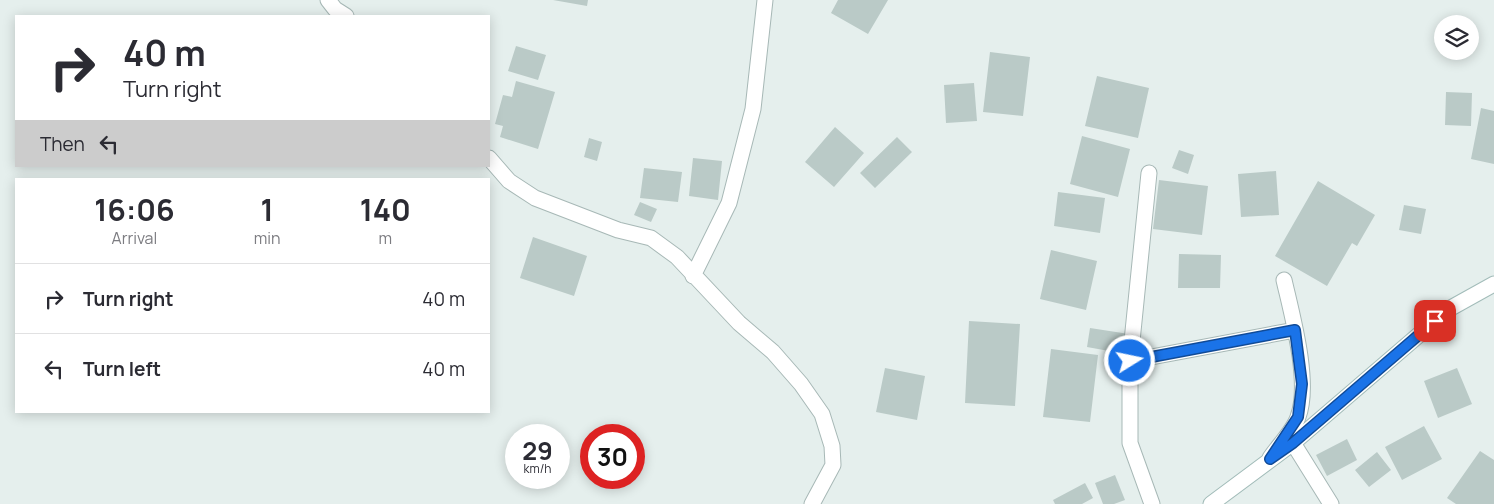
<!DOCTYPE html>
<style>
body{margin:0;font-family:Manrope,sans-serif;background:#f7f7f7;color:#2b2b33;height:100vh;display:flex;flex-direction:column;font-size:19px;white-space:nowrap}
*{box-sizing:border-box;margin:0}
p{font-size:16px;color:#7c7c81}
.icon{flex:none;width:28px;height:28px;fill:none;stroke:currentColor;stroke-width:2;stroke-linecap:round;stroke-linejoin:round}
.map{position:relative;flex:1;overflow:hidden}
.drawer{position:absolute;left:15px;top:178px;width:475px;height:235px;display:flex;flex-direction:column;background:#fff;border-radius:0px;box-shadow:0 2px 12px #0003}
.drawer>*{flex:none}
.banner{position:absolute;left:15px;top:15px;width:475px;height:152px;border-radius:0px;box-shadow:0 2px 12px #0003;background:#fff;color:#2b2b33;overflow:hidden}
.controls{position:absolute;left:1434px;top:15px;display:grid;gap:10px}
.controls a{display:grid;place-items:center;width:45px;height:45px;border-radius:50%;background:#fff;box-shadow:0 2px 12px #0003;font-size:25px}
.speed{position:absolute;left:505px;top:424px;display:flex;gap:10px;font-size:25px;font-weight:700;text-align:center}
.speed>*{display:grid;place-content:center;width:65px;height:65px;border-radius:50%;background:#fff;box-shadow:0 2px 12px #0003;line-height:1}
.speed small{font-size:12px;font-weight:400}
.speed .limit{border:8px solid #d22;background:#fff;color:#111}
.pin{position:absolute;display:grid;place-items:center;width:42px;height:42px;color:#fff;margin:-21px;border-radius:10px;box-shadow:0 2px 8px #0006}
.me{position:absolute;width:55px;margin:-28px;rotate:80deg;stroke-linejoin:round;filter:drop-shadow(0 0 4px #0008)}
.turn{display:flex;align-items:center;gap:18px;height:105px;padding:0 25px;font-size:22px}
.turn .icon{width:65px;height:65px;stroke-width:2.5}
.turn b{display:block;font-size:35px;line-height:42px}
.then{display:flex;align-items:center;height:48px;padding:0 25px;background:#0003;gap:10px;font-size:19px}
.eta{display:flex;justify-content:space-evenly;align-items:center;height:85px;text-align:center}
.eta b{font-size:30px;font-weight:700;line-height:35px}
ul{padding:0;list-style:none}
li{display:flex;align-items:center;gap:15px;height:70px;padding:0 25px;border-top:1px solid #e1e1e2}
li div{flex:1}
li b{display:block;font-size:19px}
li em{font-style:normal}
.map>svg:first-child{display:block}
.building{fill:#bacac7}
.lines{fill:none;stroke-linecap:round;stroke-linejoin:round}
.street-casing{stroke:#a7b8b6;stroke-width:17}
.secondary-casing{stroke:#a2bcb9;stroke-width:17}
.street{stroke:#fff;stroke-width:15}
.secondary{stroke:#fff;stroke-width:15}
.route-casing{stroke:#114b97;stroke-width:12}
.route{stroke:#1a73e8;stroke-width:9}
</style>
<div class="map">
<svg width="1494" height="504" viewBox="0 0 1494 504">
<rect width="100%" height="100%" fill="#e5efed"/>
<path class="building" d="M553,0h35l-1,6z
M838,0h50l-20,34 -37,-21z
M516,46l30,9 -8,25 -30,-9z
M990,52l40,5 -7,59 -40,-4z
M1097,76l52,12 -11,50 -53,-12z
M516,81l39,11 -17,57 -38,-12 3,-11 -8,-2 8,-29 9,2z
M974,83l3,38 -31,2 -2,-38z
M1446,92l26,1 -1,33 -26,-1z
M1481,108l13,3v53l-23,-5z
M835,127l29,26 -30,34 -29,-25z
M1082,136l48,13 -12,48 -48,-13z
M897,137l15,15 -37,36 -15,-15z
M589,138l13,4 -5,19 -13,-4z
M1179,150l15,5 -6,19 -16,-6z
M693,158l29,3 -4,39 -29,-4z
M644,168l38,4 -4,30 -38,-4z
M1276,171l3,44 -38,2 -3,-43z
M1159,180l49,6 -6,49 -49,-6z
M1318,181l57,34 -18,31 -5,-3 -25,43 -52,-30z
M1058,192l47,6 -5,35 -46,-7z
M640,202l17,7 -6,13 -17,-7z
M1404,205l22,4 -5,25 -22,-4z
M533,237l54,19 -13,40 -54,-18z
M1051,250l46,11 -11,49 -46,-11z
M1179,254l42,1 -1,33h-42z
M969,321l51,3 -5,82 -50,-3z
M1090,328l39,6 -6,34 -16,-2 2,-15 -22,-4z
M1051,349l47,6 -8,67 -47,-5z
M885,368l40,8 -8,44 -41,-8z
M1457,368l15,36 -34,14 -14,-37z
M1424,426l18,33 -40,21 -17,-33z
M1347,439l10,21 -30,16 -11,-21z
M1480,451l14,9v44h-38l-9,-6z
M1377,452l14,18 -22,17 -14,-17z
M1115,475l10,25 -11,4h-11l-8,-21z
M1085,483l8,15 -11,6h-27l-2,-4z"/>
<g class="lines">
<g class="street-casing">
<path id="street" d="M328,0l7,9 11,7
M489,158l20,23 26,17 83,32 33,8 26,19 62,66 34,29 28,32 21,30 10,32 1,19 -21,39
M1149,173l-19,188v82l22,61
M693,276l36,-73 24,-94 12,-109
M1130,361l165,-31
M1293,443l38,61
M1270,458c8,-12 24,-28 28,-41 13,-34 -6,-102 -14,-137"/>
</g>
<g class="secondary-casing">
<path id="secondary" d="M1211,504l82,-61 156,-134 45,-25"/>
</g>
<use href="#street" class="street"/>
<use href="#secondary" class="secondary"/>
</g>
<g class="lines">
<g class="route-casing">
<path id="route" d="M1130,361l165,-31 7,54 -4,33 -28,42 23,-16 142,-122"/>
</g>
<use href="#route" class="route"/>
</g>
</svg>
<div class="controls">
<a><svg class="icon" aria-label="layers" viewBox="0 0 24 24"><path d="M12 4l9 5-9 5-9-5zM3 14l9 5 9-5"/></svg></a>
</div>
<div class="speed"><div>29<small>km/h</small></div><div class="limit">30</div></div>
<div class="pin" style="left:1435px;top:321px;background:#d93025"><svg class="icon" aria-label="arrive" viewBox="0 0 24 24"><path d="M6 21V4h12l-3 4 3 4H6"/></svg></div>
<svg class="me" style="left:1130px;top:361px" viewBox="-20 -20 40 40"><circle r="17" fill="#1a73e8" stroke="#fff" stroke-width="3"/><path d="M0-11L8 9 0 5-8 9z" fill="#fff"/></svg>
<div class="banner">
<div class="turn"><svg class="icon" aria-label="right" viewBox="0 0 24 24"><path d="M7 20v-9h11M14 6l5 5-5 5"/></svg><div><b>40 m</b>Turn right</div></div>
<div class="then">Then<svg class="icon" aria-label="left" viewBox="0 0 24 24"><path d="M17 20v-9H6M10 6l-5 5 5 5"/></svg></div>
</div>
<section class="drawer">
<div class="eta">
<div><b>16:06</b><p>Arrival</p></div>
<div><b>1</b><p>min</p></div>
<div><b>140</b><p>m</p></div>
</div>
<ul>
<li><svg class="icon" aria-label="right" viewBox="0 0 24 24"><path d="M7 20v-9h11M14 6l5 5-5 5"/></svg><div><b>Turn right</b></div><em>40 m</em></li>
<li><svg class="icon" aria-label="left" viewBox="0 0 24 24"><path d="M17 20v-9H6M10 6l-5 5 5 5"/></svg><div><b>Turn left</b></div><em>40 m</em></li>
</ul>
</section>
</div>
